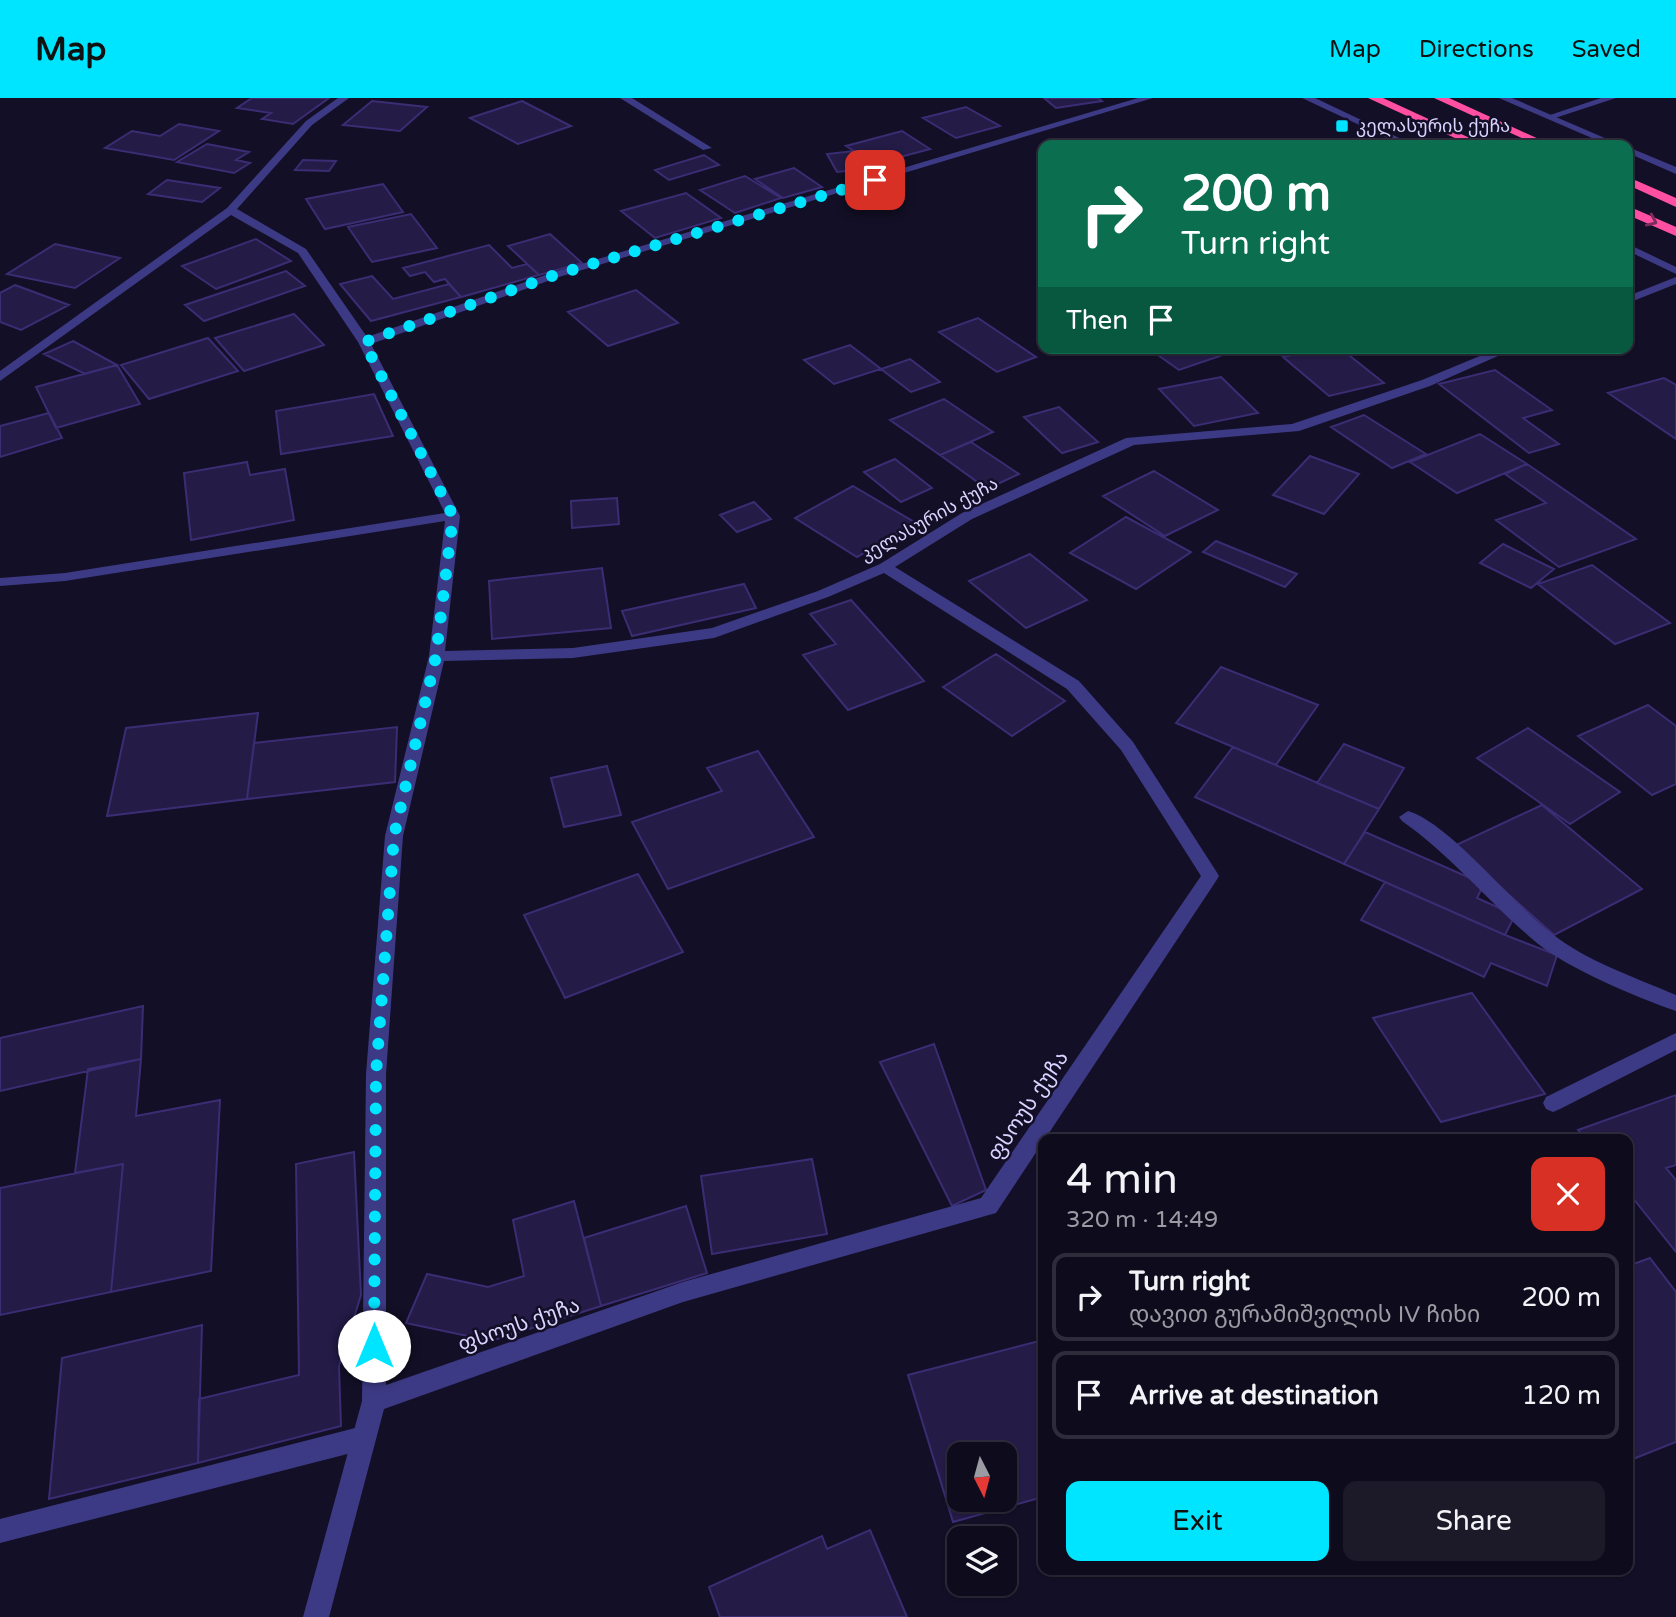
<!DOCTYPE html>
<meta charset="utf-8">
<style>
body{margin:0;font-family:"Varela Round","Noto Sans Georgian",sans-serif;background:#1c1929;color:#f1f3f6;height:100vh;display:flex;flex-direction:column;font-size:26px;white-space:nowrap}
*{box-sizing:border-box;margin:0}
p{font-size:23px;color:#9b9ba3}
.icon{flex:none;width:38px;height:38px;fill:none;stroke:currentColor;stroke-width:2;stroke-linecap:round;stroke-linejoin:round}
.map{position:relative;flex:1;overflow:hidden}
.details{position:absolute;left:1038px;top:1036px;width:595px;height:441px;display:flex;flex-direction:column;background:#0e0b1c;border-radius:14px;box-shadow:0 2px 5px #0004,0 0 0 2px #2e2b3b}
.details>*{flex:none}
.banner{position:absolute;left:1038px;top:42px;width:595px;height:214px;border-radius:14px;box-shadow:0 2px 5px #0004,0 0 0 2px #2e2b3b;background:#0b6e4f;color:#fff;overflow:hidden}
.needle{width:46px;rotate:174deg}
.fabs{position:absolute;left:947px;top:1344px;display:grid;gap:14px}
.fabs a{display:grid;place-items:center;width:70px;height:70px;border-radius:14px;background:#0e0b1c;box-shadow:0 2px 5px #0004,0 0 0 2px #2e2b3b;font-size:35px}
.pin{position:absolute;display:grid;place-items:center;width:60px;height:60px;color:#fff;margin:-30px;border-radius:14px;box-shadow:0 4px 10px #0006}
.me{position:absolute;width:77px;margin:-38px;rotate:0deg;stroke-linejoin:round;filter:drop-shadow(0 0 5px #0008)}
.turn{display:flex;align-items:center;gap:24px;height:147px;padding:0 28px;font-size:32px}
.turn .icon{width:91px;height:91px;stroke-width:2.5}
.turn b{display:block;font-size:49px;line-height:60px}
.then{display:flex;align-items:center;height:66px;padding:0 28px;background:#0003;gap:14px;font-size:26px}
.round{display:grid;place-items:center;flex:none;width:74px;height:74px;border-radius:14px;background:#1c1929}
.headline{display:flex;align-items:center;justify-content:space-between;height:119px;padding:0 28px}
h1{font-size:42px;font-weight:600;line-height:52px}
.cta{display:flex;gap:14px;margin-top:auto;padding:14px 28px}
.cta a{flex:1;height:80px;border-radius:14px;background:#00e5ff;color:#111;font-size:28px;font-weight:600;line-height:80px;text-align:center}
.cta a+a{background:#1c1929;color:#f1f3f6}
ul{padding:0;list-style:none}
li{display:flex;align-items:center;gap:21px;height:88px;margin:0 14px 10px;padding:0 14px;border:4px solid #2e2b3b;border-radius:14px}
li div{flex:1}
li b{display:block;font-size:26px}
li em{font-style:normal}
header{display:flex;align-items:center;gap:42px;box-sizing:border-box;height:98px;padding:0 35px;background:#00e5ff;color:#111}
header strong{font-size:33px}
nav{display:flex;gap:38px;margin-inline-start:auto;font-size:24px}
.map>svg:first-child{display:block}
.building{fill:#241b47;stroke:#3b2d73;stroke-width:2;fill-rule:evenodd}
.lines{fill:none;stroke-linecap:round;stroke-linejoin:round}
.service{fill:#3d3a85;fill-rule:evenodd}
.minor{fill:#3d3a85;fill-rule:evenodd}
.tertiary{fill:#3d3a85;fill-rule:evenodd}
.motorway{fill:#ff4fa3;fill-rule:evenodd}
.oneway{stroke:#7d2c5e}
.route{stroke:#00e5ff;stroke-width:12;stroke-dasharray:0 21.6}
.poi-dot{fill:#00e5ff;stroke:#130f26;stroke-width:2.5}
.labels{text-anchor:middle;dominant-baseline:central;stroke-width:5;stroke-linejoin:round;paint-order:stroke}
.far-poi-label{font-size:18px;fill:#d9d4ff;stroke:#130f26;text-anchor:start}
.far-street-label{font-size:18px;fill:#d9d4ff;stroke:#130f26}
.street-label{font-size:21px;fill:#d9d4ff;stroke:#130f26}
</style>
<header>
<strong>Map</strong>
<nav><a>Map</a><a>Directions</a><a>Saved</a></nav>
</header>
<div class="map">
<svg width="1676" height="1519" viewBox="0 0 1676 1519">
<rect width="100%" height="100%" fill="#130f26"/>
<path class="building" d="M252,0h77l-36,26 -31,-5 9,-6 -34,-5z
M1044,0h54l4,3 -46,7z
M372,3l55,6 -27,24 -57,-6z
M522,3l49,25 -53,18 -48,-26z
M966,9l34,19 -44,12 -33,-20z
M179,26l40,7 -45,29 -69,-12 27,-17 28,5z
M902,33l28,18 -56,15 -28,-18z
M207,46l42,8 -13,8 14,3 -16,10 -57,-11z
M854,53l10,18 -27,3 -10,-18z
M704,57l15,10 -50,15 -14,-10z
M303,62l33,1 -7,10 -34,-1z
M794,70l28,19 -39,11 -28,-19z
M745,78l36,22 -46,15 -35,-23z
M167,82l53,8 -18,14 -54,-8z
M383,86l20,28 -78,17 -19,-30z
M686,95l35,25 -66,20 -34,-27z
M411,116l26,34 -65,14 -24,-35z
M550,136l32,29 -43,12 -31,-29z
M256,141l35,22 -75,28 -34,-23z
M55,146l65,14 -45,30 -68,-14z
M489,147l23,23 15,-4 12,11 -78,22 -16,-18 -11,3 -9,-10 -15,4 -7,-8z
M286,173l19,15 -101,35 -19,-16z
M372,178l21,23 56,-15 12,13 -90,24 -31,-37z
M15,187l54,20 -48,25 -21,-8v-29z
M636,192l42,33 -70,23 -40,-34z
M294,216l30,31 -80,26 -29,-33z
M978,220l58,39 -39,15 -58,-40z
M208,240l30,33 -89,28 -28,-34z
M73,243l44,24 -32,9 -41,-20z
M850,247l31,24 -47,15 -30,-24z
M1148,250h75l6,5 -50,17z
M1323,250h17l44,35 -55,13 -46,-39z
M910,261l30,23 -29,10 -30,-23z
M117,267l23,39 -84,24 -20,-41z
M1495,272l57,40 -29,8 36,26 -30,9 -90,-69z
M1221,279l37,36 -64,13 -35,-37z
M1664,280l12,7v54l-68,-46z
M374,296l19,42 -112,18 -5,-43z
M944,301l49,33 -53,23 -50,-35z
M1059,309l39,35 -36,11 -38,-36z
M49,315l13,25 -62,19v-31z
M1364,317l62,39 -34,14 -61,-41z
M1480,336l47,30 -70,29 -47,-31z
M971,344l48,32 -32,15 -47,-34z
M1310,358l49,18 -35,40 -51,-19z
M895,361l37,29 -31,14 -37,-30z
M247,364l3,13 35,-6 9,51 -103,20 -7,-67z
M1527,366l109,75 -77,28 -63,-47 50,-17 -41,-29z
M1154,373l64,39 -53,26 -62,-40z
M853,388l63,37 -59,34 -62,-39z
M617,400l2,26 -47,4 -1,-27z
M754,404l17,17 -34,13 -17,-17z
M1126,419l65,35 -55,37 -66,-36z
M1216,443l81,33 -12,13 -82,-35z
M1503,446l51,25 -23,19 -51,-25z
M1030,456l57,46 -61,28 -57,-47z
M1592,467l78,58 -55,21 -77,-60z
M602,470l9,60 -119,11 -3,-58z
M744,486l12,24 -124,28 -10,-25z
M851,502l73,81 -76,29 -45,-55 33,-11 -26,-30z
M996,556l69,47 -53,35 -69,-49z
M1221,569l97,38 -42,60 -100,-42z
M1648,607l28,21v58l-24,11 -74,-59z
M258,615l-11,86 -140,17 19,-88z
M397,629l-2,55 -148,17 7,-56z
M1528,630l92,64 -50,32 -93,-66z
M1344,646l60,24 -25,41 -62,-26z
M1233,649l146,62 -35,55 -149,-67z
M758,653l56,86 -146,52 -36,-67 90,-31 -15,-23z
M607,668l14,49 -57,12 -13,-49z
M1542,707l100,84 -88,46 -100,-89z
M1365,734l119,52 -7,14 38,17 -10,20 -161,-71z
M638,776l45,78 -118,46 -41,-83z
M1385,784l120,53 52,20 -10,31 -56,-23 -7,14 -123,-57z
M1472,895l73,101 -104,28 -68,-104z
M143,908l-2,53 -141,32v-53z
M934,946l52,146 -34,16 -72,-144z
M141,961l-5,57 84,-16 -9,171 -100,21 12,-128 -48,9 13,-104z
M1676,997v70l-10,3 10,12v72l-48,-60v-53h-42l-8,-9z
M354,1054l7,143 -22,71 2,60 -143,37 1,-64 100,-24 -3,-211z
M812,1061l15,75 -115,20 -11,-78z
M123,1066l-12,128 -111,23v-127z
M574,1103l27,105 -110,35 -85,-18 21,-49 61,13 36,-11 -11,-56z
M686,1108l21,67 -106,33 -17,-68z
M1650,1160l26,34v150l-48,19v-195z
M202,1227l-4,138 -149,36 13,-141z
M1043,1242v157l-90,25 -45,-147zM959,1356h45v46h-45z
M870,1432l37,87h-187l-11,-30 113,-51 5,13z"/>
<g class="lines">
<path class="service" d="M620,0h12l80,50 -9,2z
M1408,713c41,12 105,93 143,122 35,28 83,44 125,62v16c-40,-14 -107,-42 -139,-68 -47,-39 -85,-87 -135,-122l-3,-4z
M363,1328l8,4 4,8 -4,8 -8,4 -363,93v-24z"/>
<path class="minor" d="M338,0h11l-37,27 -75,84 69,40 61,88 184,-64 587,-175h15l-594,179 -188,67 89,172 -15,135 128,-3 139,-20 106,-37 62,-27 82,-51 164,-75 166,-14 130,-44 77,-32h17l-86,38 -131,45 -165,14 -162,74 -77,48 184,114 54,61 83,129 3,5 -3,5 -220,332 -313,89 -299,107 -55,208h-26l59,-216 4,-327 19,-238 44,-180 16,-135 -380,60 -65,5v-8l65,-5 380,-60 -87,-171 -60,-89 -67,-38 -231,166v-10l227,-163 79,-87zM884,475l183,116 54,61 80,126 -220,322 -298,84 -297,103v-311l17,-238 41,-175 129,-3 141,-20 114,-41z
M1601,0h15l-64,21 -8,-2z
M1676,179v7l-48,19v-7z
M1676,935v17l-116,59 -7,3 -7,-3 -3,-6 3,-6z"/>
<path class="tertiary" d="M1302,0h13l99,47h-12z
M1499,0h13l109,47h-13z
M1628,49l48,20v7l-48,-21z
M1628,146l48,23v7l-48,-23z"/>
<path class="motorway" d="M1368,0h15l102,47h-15z
M1434,0h15l103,47h-15z
M1628,79l48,21v9l-48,-22z
M1628,108l48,21v9l-48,-21z"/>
</g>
<defs><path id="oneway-chevron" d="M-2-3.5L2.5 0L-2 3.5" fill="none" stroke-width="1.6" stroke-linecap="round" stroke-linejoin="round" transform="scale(1.75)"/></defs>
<use class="oneway" href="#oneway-chevron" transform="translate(1652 123) rotate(24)"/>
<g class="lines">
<path class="route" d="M374,1248l2,-272 18,-238 42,-180 17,-140 -89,-174 191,-67 320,-95"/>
</g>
<rect class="poi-dot" x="1335" y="21" width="14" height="14" rx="3.5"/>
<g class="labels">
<g class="far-poi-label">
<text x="1356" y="28">კელასურის ქუჩა</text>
</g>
<g class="far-street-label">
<text transform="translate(929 421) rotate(-29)">კელასურის ქუჩა</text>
</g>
<g class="street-label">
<text transform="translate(1028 1008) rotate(-56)">ფსოუს ქუჩა</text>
<text transform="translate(519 1227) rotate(-19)">ფსოუს ქუჩა</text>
</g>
</g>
</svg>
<div class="fabs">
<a><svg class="needle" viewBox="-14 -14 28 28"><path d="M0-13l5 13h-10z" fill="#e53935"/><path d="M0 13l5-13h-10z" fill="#9b9ba3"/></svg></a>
<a><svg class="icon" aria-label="layers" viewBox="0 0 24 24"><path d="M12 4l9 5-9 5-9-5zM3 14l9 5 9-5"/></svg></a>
</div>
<div class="pin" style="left:875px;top:82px;background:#d93025"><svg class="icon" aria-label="arrive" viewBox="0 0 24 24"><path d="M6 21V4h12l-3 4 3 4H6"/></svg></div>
<svg class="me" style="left:374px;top:1248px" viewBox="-20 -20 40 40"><circle r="19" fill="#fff"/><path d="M0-13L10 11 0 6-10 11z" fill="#00e5ff"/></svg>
<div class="banner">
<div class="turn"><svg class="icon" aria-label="right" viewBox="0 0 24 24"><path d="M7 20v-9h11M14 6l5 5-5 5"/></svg><div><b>200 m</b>Turn right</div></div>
<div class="then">Then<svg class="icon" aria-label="arrive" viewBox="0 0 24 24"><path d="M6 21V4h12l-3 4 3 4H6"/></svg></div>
</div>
<section class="details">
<div class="headline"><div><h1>4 min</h1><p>320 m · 14:49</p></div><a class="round" style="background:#d93025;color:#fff"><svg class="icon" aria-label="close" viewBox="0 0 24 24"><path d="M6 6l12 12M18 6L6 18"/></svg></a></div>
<ul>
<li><svg class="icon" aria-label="right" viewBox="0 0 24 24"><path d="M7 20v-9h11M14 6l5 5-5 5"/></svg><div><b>Turn right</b><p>დავით გურამიშვილის IV ჩიხი</p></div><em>200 m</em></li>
<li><svg class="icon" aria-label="arrive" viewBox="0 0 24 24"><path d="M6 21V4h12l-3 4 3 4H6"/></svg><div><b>Arrive at destination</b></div><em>120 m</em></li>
</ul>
<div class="cta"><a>Exit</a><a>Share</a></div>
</section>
</div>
